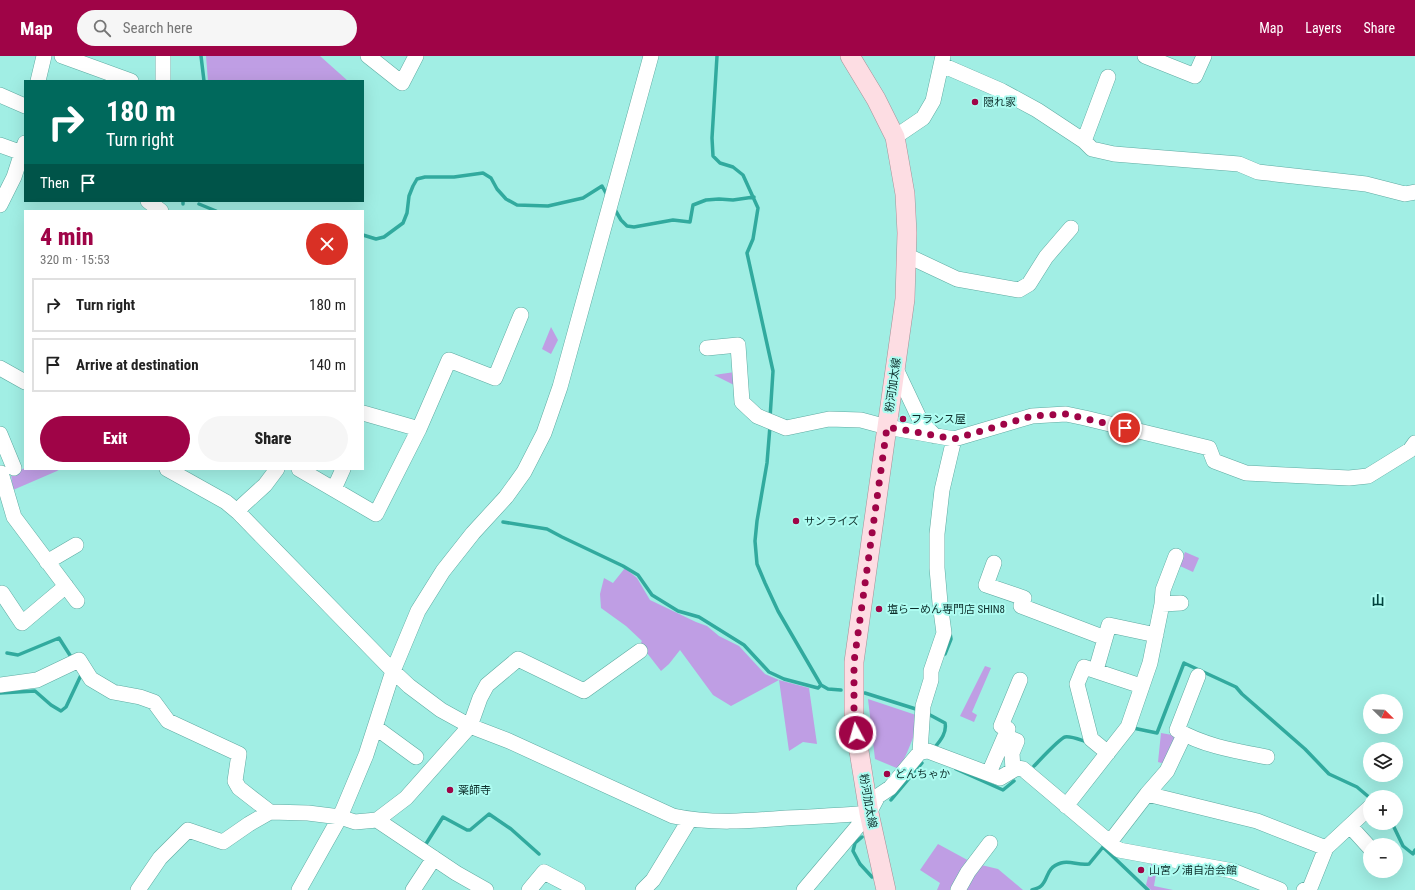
<!DOCTYPE html>
<meta charset="utf-8">
<style>
body{margin:0;font-family:"Roboto Condensed","Noto Sans JP",sans-serif;background:#f6f6f6;color:#222;height:100vh;display:flex;flex-direction:column;font-size:15px;white-space:nowrap}
*{box-sizing:border-box;margin:0}
p{font-size:13px;color:#767676}
.icon{flex:none;width:22px;height:22px;fill:none;stroke:currentColor;stroke-width:2;stroke-linecap:round;stroke-linejoin:round}
.map{position:relative;flex:1;overflow:hidden}
.sheet{position:absolute;left:24px;top:154px;width:340px;height:260px;display:flex;flex-direction:column;background:#fff;border-radius:0px;box-shadow:0 4px 16px #0002}
.sheet>*{flex:none}
.guide{position:absolute;left:24px;top:24px;width:340px;height:122px;border-radius:0px;box-shadow:0 4px 16px #0002;background:#00695c;color:#fff;overflow:hidden}
.needle{width:26px;rotate:113deg}
.fabs{position:absolute;left:1363px;top:638px;display:grid;gap:8px}
.fabs a{display:grid;place-items:center;width:40px;height:40px;border-radius:50%;background:#fff;box-shadow:0 4px 16px #0002;font-size:20px}
.pin{position:absolute;display:grid;place-items:center;width:34px;height:34px;color:#fff;margin:-17px;border:2px solid #fff;border-radius:50%;box-shadow:0 1px 4px #0007}
.me{position:absolute;width:44px;margin:-22px;rotate:354deg;stroke-linejoin:round;filter:drop-shadow(0 0 3px #0008)}
.turn{display:flex;align-items:center;gap:14px;height:84px;padding:0 16px;font-size:18px}
.turn .icon{width:52px;height:52px;stroke-width:2.5}
.turn b{display:block;font-size:28px;line-height:34px}
.then{display:flex;align-items:center;height:38px;padding:0 16px;background:#0003;gap:8px;font-size:15px}
.round{display:grid;place-items:center;flex:none;width:42px;height:42px;border-radius:21px;background:#f6f6f6}
.overview{display:flex;align-items:center;justify-content:space-between;height:68px;padding:0 16px}
h1{font-size:24px;font-weight:800;line-height:30px;color:#9f0447}
.primary-button{display:flex;gap:8px;margin-top:auto;padding:8px 16px}
.primary-button a{flex:1;height:46px;border-radius:24px;background:#9f0447;color:#fff;font-size:16px;font-weight:800;line-height:46px;text-align:center}
.primary-button a+a{background:#f6f6f6;color:#222}
ul{padding:0;list-style:none}
li{display:flex;align-items:center;gap:12px;height:54px;margin:0 8px 6px;padding:0 8px;border:2px solid #e0e0e0;border-radius:0px}
li div{flex:1}
li b{display:block;font-size:15px}
li em{font-style:normal}
header{display:flex;align-items:center;gap:24px;box-sizing:border-box;height:56px;padding:0 20px;background:#9f0447;color:#fff}
header strong{font-size:19px}
nav{display:flex;gap:22px;margin-inline-start:auto;font-size:14px}
.search{width:280px;height:36px;background:#f6f6f6;display:flex;align-items:center;gap:10px;box-sizing:border-box;padding:0 14px;border-radius:22px;color:#767676;font-size:15px}
.map>svg:first-child{display:block}
.green{fill:#bf9ee4}
.lines{fill:none;stroke-linecap:round;stroke-linejoin:round}
.stream{stroke:#31aa9e;stroke-width:3.5}
.minor-casing{stroke:#5faba2;stroke-width:16}
.major-casing{stroke:#a79197;stroke-width:20}
.minor{stroke:#fff;stroke-width:15}
.major{stroke:#fddde3;stroke-width:19}
.route{stroke:#9f0447;stroke-width:7;stroke-dasharray:0 12.6}
.poi-dot{fill:#9f0447;stroke:#aefcf1;stroke-width:1.5}
.labels{text-anchor:middle;dominant-baseline:central;stroke-width:4;stroke-linejoin:round;paint-order:stroke}
.poi-label{font-size:11px;fill:#0c2d2a;stroke:#aefcf1;text-anchor:start}
.street-label{font-size:11px;fill:#0c2d2a;stroke:#aefcf1}
.quarter-label{font-size:13px;font-weight:bold;fill:#00433d;stroke:#aefcf1}
</style>
<header>
<strong>Map</strong>
<div class="search"><svg class="icon" aria-label="search" viewBox="0 0 24 24"><circle cx="10" cy="10" r="6"/><path d="M15 15l6 6"/></svg>Search here</div>
<nav><a>Map</a><a>Layers</a><a>Share</a></nav>
</header>
<div class="map">
<svg width="1415" height="834" viewBox="0 0 1415 834">
<rect width="100%" height="100%" fill="#a1eee4"/>
<path class="green" d="M206,0h114l28,25h-140z
M551,271l7,13 -7,14 -9,-5z
M735,316l1,14 -22,-11z
M25,412v1h35l-3,2 -44,19 -2,-16z
M1185,496l14,6 -6,14 -13,-6z
M625,512l12,10 13,22 46,22 11,4 12,10 20,10 26,28 14,6 30,8 8,56 -14,-2 -14,9 -10,-71 -48,26 -18,-11 -33,-45 -11,14 -8,7 -21,-27 2,-3 -16,-15 -25,-18 -1,-14 4,-16 9,5z
M985,610l6,2 -19,44 5,3 -3,7 -14,-6z
M868,643l51,17c-4,19 -11,36 -20,53l-24,-10z
M1161,677l17,3 -13,28 -7,-2z
M938,788l35,19 25,6 25,21h-86l3,-7 -20,-13z
M1152,805l6,1 -4,24 19,4h-22l-5,-5z"/>
<g class="lines">
<path class="stream" d="M201,0l3,25
M717,0l-5,82 1,18 7,7 13,4 10,8 15,33 -5,31 -6,14 26,118 -3,47
M183,148v-3
M199,148l17,7
M614,152l7,12 6,6 7,1 39,-7 17,2 3,-17 13,-5 13,-1 14,1 21,-3
M363,179l13,4 8,-2 19,-14 4,-10 2,-17 4,-10 4,-7 8,-2h29l29,-4 8,5 6,11 9,10 11,6 31,1 35,-8 19,-12 5,9
M770,370l-3,37 -10,58 -2,20 2,23 8,19 13,28 43,74 7,4 13,1
M503,466l44,7 15,8 61,29 15,9 14,20 26,16 21,6 45,28 25,27 15,7 34,9 3,-3
M7,597l11,2 41,-17 14,22
M945,598l6,-15 -1,-6
M0,637l35,-2 16,14 10,6 5,-4 16,-34
M865,637l54,17
M930,659l15,8c2,9 -4,17 -10,24
M1133,672l24,5 27,-70 52,24 6,7 63,55 24,25 28,13 13,11
M1034,710c5,-5 26,-28 31,-29 5,-1 13,2 19,4
M956,713l47,21 11,-9
M891,744l31,-37
M1392,767l11,23 10,8 2,-4
M862,781l-7,6 -2,8 7,13 12,13
M424,791l19,-30 24,13h3l19,-16 22,15 28,25
M1032,834c3,-1 7,-2 9,-4 8,-7 4,-18 20,-23 9,-3 18,3 28,1l14,-17 45,43"/>
<g class="minor-casing">
<path id="minor" d="M62,0l69,25
M163,0v25
M368,0l34,27 14,-27
M1145,0l50,20 9,-20
M942,9l60,26 35,19 47,31 8,8 22,5 125,10 19,8 108,12 39,10 10,-2
M38,25l6,-25
M0,39l25,11
M895,81l28,-19 10,-17 10,-45
M1084,85l24,-64
M0,89l25,9
M148,145l13,10
M0,149l14,-28 11,-34
M906,199l51,24 62,11 10,-6 17,-27 25,-29
M707,292l31,-3 4,57 15,14 29,12 43,-9 32,1 26,7 67,12 78,-23 34,-2 19,4 124,30 5,13 32,12 103,5 19,-2 42,-26 5,-7
M895,311l26,55 14,14
M0,312l25,14
M363,357l56,16
M0,378l14,34
M167,413l59,33 12,10 155,159 16,15 32,24 29,16 39,15 164,75c37,8 76,5 113,2 28,-1 55,-3 83,-5
M299,413l77,45 43,-85 30,-69 46,18 26,-63
M1,417l13,44 63,84
M334,433l9,-20
M238,456l5,-7 22,-20 12,-16
M47,506l29,-17
M994,507l-8,22 38,13 -3,8 84,32
M2,537l20,30 44,-37
M1162,548l19,-1
M1096,614l13,-45 47,10
M1198,620l-21,54c27,16 59,21 90,27
M0,629l37,-5 42,-20 12,19 22,13 27,5 14,5 14,19 71,33 -4,27 4,7 31,24
M375,671l41,30
M1005,680l12,5 -5,12 1,17
M920,696l8,-1 72,27 17,-10 6,1 96,81 114,21 47,19
M1108,697l-17,-14 -14,-55 7,-17 57,19
M989,717l19,-44 -7,-3 19,-46
M1147,738l20,-23 17,-36
M1066,750l62,-79 22,-64 12,-59 1,-14 13,-34
M377,764l79,53 30,17
M1350,770l20,22
M1110,786l37,-48 110,27 69,27
M138,834l22,-32 28,-28 35,12 26,-18 21,-12 38,1 32,4 15,5 22,-2 29,-22 64,-72 10,-28 7,-13 31,-26 66,32 56,-40
M299,834l41,-73 26,-62 27,-84 25,-60 25,-40 30,-38 33,-36 18,-25 20,-39 16,-46 91,-331
M413,834l21,-32
M529,834l15,-18 34,18
M643,834l10,-10 37,-61
M804,834l65,-77 9,-17 12,-8 30,-36 3,-46 8,-26v-9l13,-38 -4,-30 -3,-35v-34l5,-44 12,-51
M958,834l10,-18 22,-29
M1304,834l6,-2 16,-40 44,-41"/>
</g>
<g class="major-casing">
<path id="major" d="M850,0l26,43 19,38 10,57 2,39 -2,66 -51,363v58l15,93 17,77"/>
</g>
<use href="#minor" class="minor"/>
<use href="#major" class="major"/>
</g>
<g class="lines">
<path class="route" d="M856,677l-2,-13v-58l33,-235 67,12 78,-23 34,-2 59,14"/>
</g>
<g class="poi-dot">
<circle cx="975" cy="46" r="4"/>
<circle cx="903" cy="363" r="4"/>
<circle cx="796" cy="465" r="4"/>
<circle cx="879" cy="553" r="4"/>
<circle cx="887" cy="718" r="4"/>
<circle cx="450" cy="734" r="4"/>
<circle cx="1141" cy="814" r="4"/>
</g>
<g class="labels">
<g class="poi-label">
<text x="983" y="46">隠れ家</text>
<text x="911" y="363">フランス屋</text>
<text x="804" y="465">サンライズ</text>
<text x="887" y="553">塩らーめん専門店 SHIN8</text>
<text x="895" y="718">どんちゃか</text>
<text x="458" y="734">薬師寺</text>
<text x="1149" y="814">山宮ノ浦自治会館</text>
</g>
<g class="street-label">
<text transform="translate(893 329) rotate(-82)">粉河加太線</text>
<text transform="translate(868 745) rotate(80)">粉河加太線</text>
</g>
<g class="quarter-label">
<text x="1378" y="544">山</text>
</g>
</g>
</svg>
<div class="fabs">
<a><svg class="needle" viewBox="-14 -14 28 28"><path d="M0-13l5 13h-10z" fill="#e53935"/><path d="M0 13l5-13h-10z" fill="#767676"/></svg></a>
<a><svg class="icon" aria-label="layers" viewBox="0 0 24 24"><path d="M12 4l9 5-9 5-9-5zM3 14l9 5 9-5"/></svg></a>
<a>+</a>
<a>−</a>
</div>
<div class="pin" style="left:1125px;top:372px;background:#d93025"><svg class="icon" aria-label="arrive" viewBox="0 0 24 24"><path d="M6 21V4h12l-3 4 3 4H6"/></svg></div>
<svg class="me" style="left:856px;top:677px" viewBox="-20 -20 40 40"><circle r="17" fill="#9f0447" stroke="#fff" stroke-width="3"/><path d="M0-11L8 9 0 5-8 9z" fill="#fff"/></svg>
<div class="guide">
<div class="turn"><svg class="icon" aria-label="right" viewBox="0 0 24 24"><path d="M7 20v-9h11M14 6l5 5-5 5"/></svg><div><b>180 m</b>Turn right</div></div>
<div class="then">Then<svg class="icon" aria-label="arrive" viewBox="0 0 24 24"><path d="M6 21V4h12l-3 4 3 4H6"/></svg></div>
</div>
<section class="sheet">
<div class="overview"><div><h1>4 min</h1><p>320 m · 15:53</p></div><a class="round" style="background:#d93025;color:#fff"><svg class="icon" aria-label="close" viewBox="0 0 24 24"><path d="M6 6l12 12M18 6L6 18"/></svg></a></div>
<ul>
<li><svg class="icon" aria-label="right" viewBox="0 0 24 24"><path d="M7 20v-9h11M14 6l5 5-5 5"/></svg><div><b>Turn right</b></div><em>180 m</em></li>
<li><svg class="icon" aria-label="arrive" viewBox="0 0 24 24"><path d="M6 21V4h12l-3 4 3 4H6"/></svg><div><b>Arrive at destination</b></div><em>140 m</em></li>
</ul>
<div class="primary-button"><a>Exit</a><a>Share</a></div>
</section>
</div>
